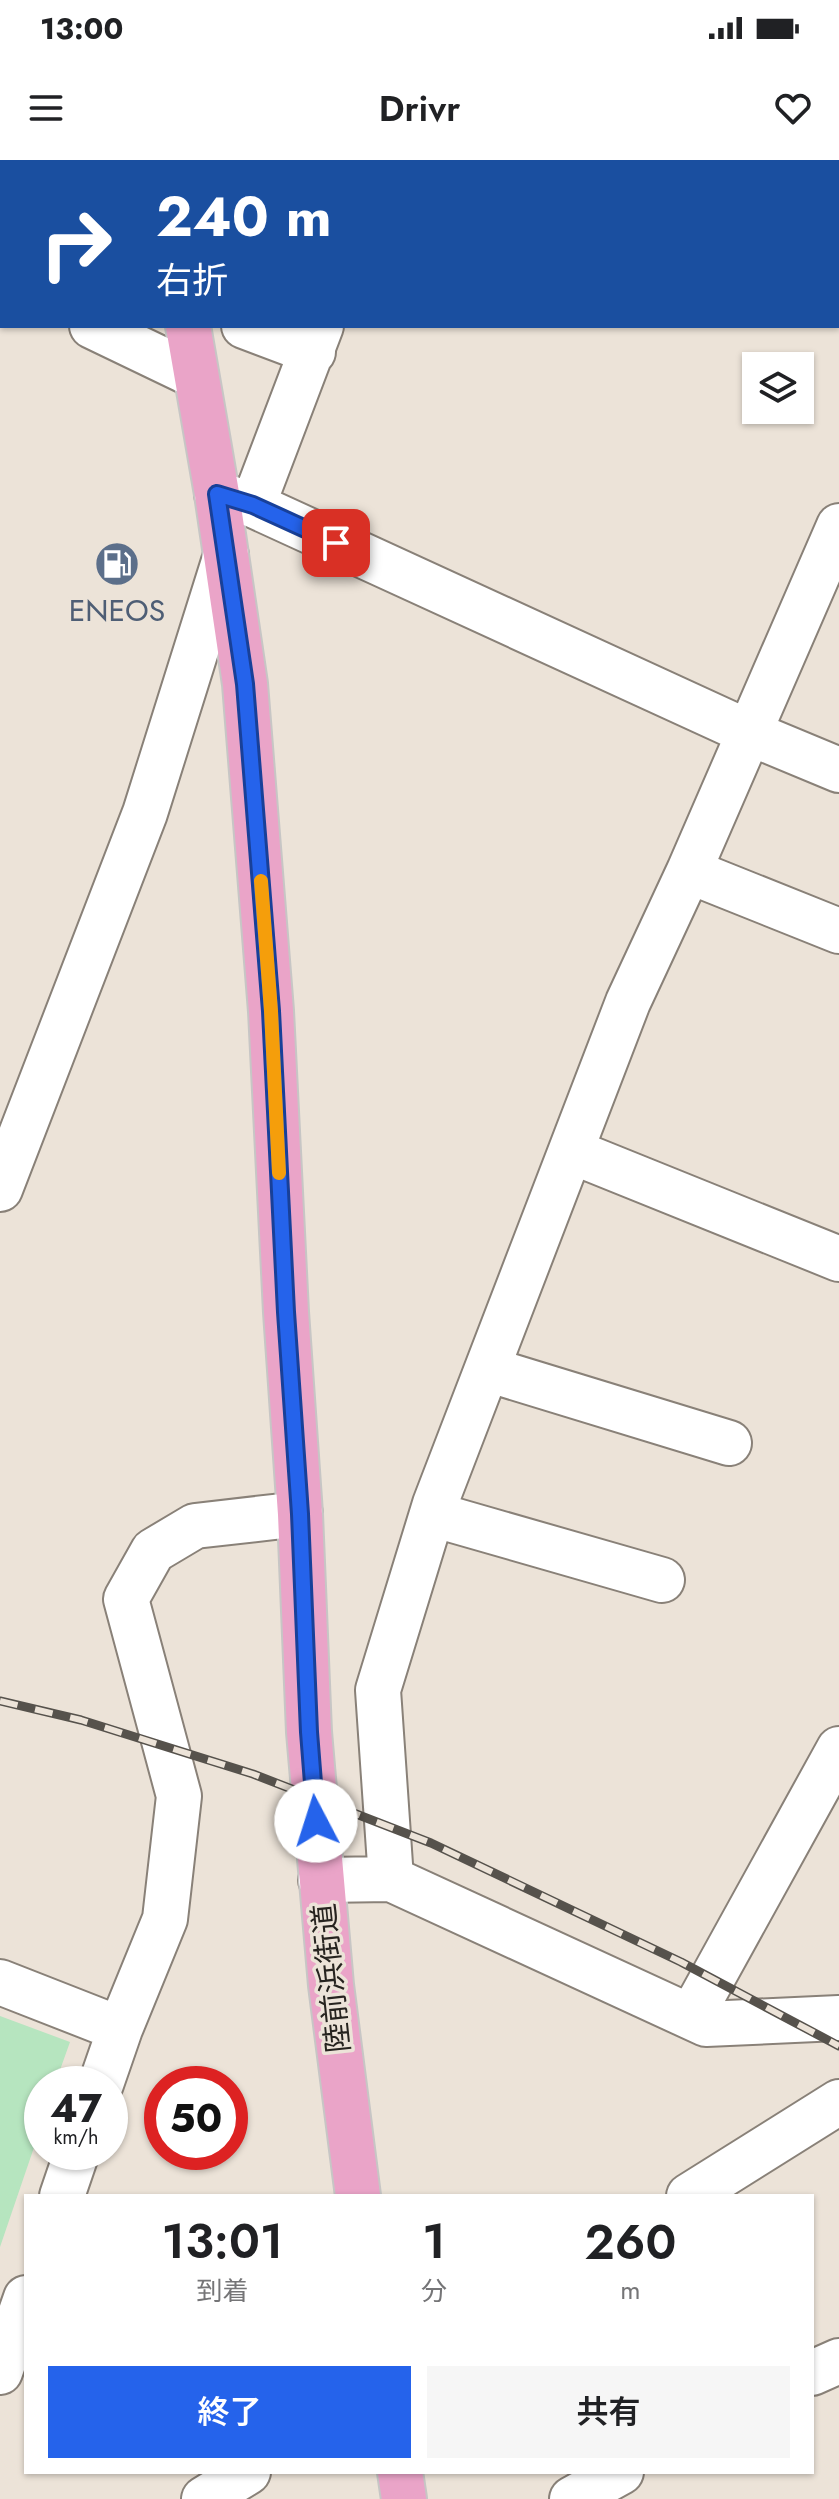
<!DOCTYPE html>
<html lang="ja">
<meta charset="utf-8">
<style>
body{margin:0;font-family:Jost,"Noto Sans JP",sans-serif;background:#f6f6f6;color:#202124;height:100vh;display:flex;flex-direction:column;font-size:30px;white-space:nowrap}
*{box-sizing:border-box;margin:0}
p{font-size:26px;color:#757577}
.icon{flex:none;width:44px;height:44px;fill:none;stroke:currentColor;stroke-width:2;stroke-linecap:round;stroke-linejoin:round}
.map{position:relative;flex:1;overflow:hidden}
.side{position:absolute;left:24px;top:2034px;width:790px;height:280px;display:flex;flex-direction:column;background:#fff;border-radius:0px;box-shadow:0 2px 6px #0004}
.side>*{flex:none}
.banner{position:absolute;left:0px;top:0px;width:840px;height:168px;box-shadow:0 2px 6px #0004;background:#1a4fa0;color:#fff;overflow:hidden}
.buttons{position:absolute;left:742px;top:192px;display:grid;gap:16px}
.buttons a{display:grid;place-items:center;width:72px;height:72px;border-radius:0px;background:#fff;box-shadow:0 2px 6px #0004;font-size:40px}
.speed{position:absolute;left:24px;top:1906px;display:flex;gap:16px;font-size:40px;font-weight:700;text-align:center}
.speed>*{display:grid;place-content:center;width:104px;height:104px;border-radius:50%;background:#fff;box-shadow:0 2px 6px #0004;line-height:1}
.speed small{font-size:20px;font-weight:400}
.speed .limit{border:12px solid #d22;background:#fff;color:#111}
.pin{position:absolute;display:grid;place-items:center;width:68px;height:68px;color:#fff;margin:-34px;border-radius:16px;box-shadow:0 4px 12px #0006}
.me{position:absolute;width:88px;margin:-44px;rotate:355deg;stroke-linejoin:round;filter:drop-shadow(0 0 6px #0008)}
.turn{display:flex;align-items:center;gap:28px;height:168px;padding:0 24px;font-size:36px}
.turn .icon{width:104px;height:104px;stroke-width:2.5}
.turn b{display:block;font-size:56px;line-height:68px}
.eta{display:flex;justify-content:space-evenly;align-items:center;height:136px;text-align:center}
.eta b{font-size:48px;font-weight:600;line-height:56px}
.cta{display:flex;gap:16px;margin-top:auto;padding:16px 24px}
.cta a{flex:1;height:92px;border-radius:0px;background:#2563eb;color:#fff;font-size:32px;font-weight:600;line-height:92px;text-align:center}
.cta a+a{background:#f6f6f6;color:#202124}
.status{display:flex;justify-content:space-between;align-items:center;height:56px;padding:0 40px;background:#fff;direction:ltr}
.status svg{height:22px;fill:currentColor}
header{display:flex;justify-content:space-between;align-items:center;height:104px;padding:0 24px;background:#fff;font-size:36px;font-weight:600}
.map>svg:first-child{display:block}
.green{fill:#b6e5bf}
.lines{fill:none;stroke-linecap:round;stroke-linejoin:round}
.minor-casing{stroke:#898178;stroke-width:48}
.major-casing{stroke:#c7c6c5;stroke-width:48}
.minor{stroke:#fff;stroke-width:44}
.major{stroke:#eaa4c8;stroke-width:44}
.rail-casing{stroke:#56524c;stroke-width:9}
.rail{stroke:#ece3d8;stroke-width:6;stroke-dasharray:18;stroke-linecap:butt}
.route-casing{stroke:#184099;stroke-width:20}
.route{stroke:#2563eb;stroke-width:14}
.slow{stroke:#f59e0b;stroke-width:14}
.labels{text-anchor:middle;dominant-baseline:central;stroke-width:7;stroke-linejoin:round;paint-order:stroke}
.service-label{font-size:30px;fill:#4e5e75;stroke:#ece3d8}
.street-label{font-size:30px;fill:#26231f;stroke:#ece3d8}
</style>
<div class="status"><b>13:00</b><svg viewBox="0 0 49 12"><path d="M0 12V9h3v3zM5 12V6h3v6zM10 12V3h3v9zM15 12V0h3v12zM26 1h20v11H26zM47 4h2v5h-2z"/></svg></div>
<header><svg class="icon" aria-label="menu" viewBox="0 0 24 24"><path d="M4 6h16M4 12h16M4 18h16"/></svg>Drivr<svg class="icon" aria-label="heart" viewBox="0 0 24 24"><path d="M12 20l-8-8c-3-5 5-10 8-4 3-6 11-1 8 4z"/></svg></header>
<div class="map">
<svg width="839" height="2339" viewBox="0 0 839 2339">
<rect width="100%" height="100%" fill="#ece3d8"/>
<path class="green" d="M0,1856l70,26 -15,42h-13v40l-42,123z"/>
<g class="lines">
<g class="minor-casing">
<path id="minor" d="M372,2v-2
M0,122l2,1
M92,166l104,50
M244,166l69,26
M217,334l36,11 497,228 89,37
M253,345l68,-179
M689,711l150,60
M571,991l268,108
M0,1029l145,-376 81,-258
M487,1209l242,74
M432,1354l230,66
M391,1719l-13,-189 57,-186 193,-502 61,-131 150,-345
M321,1720l70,-1 315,145 133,-6
M0,1822l120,47
M691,1857l148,-268
M101,1924l19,-55 45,-110 14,-123 -53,-197 27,-48 42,-25 105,-12
M62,2036l15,-44
M689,2036l150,-94
M0,2212l26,-74
M812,2213l27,-12
M204,2339l44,-27
M572,2339l49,-27"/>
</g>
<g class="major-casing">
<path id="major" d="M160,0v2
M188,166l29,168 28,190 26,327 15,301 14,202 9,218 22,253 27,211
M400,2312l4,27"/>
</g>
<use href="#minor" class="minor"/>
<use href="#major" class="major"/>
<g class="rail-casing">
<path id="rail" d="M0,1541l81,19 172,54 178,69 250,119 158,84"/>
</g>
<use href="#rail" class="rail"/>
</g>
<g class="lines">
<g class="route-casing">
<path id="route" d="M316,1661l-7,-89 -9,-218 -14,-202 -15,-301 -26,-327 -28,-190 36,11 83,38"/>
</g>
<use href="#route" class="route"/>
<path class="slow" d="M261,721l10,130 8,162"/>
</g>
<defs>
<g id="fuel-disc" transform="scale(2.3)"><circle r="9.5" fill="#5c6f8a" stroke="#ece3d8"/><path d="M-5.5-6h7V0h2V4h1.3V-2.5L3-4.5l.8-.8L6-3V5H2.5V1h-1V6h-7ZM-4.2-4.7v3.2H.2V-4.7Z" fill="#fff"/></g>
</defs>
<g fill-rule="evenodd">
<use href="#fuel-disc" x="117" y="404"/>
</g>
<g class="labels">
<g class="service-label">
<text x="117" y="450">ENEOS</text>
</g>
<g class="street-label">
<text transform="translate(331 1818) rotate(-96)">陸前浜街道</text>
</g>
</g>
</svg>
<div class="buttons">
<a><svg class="icon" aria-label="layers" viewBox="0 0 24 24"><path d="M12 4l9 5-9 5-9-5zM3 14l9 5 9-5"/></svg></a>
</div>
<div class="speed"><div>47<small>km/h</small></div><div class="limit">50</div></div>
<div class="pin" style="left:336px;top:383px;background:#d93025"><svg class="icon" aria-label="arrive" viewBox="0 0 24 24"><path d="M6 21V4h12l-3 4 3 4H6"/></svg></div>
<svg class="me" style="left:316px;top:1661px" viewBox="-20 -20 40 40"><circle r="19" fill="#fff"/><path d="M0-13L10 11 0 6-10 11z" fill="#2563eb"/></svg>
<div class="banner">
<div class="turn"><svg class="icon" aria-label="right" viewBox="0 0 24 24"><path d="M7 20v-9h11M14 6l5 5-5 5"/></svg><div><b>240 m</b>右折</div></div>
</div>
<section class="side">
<div class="eta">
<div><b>13:01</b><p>到着</p></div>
<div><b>1</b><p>分</p></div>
<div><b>260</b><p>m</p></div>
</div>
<div class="cta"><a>終了</a><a>共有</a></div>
</section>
</div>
